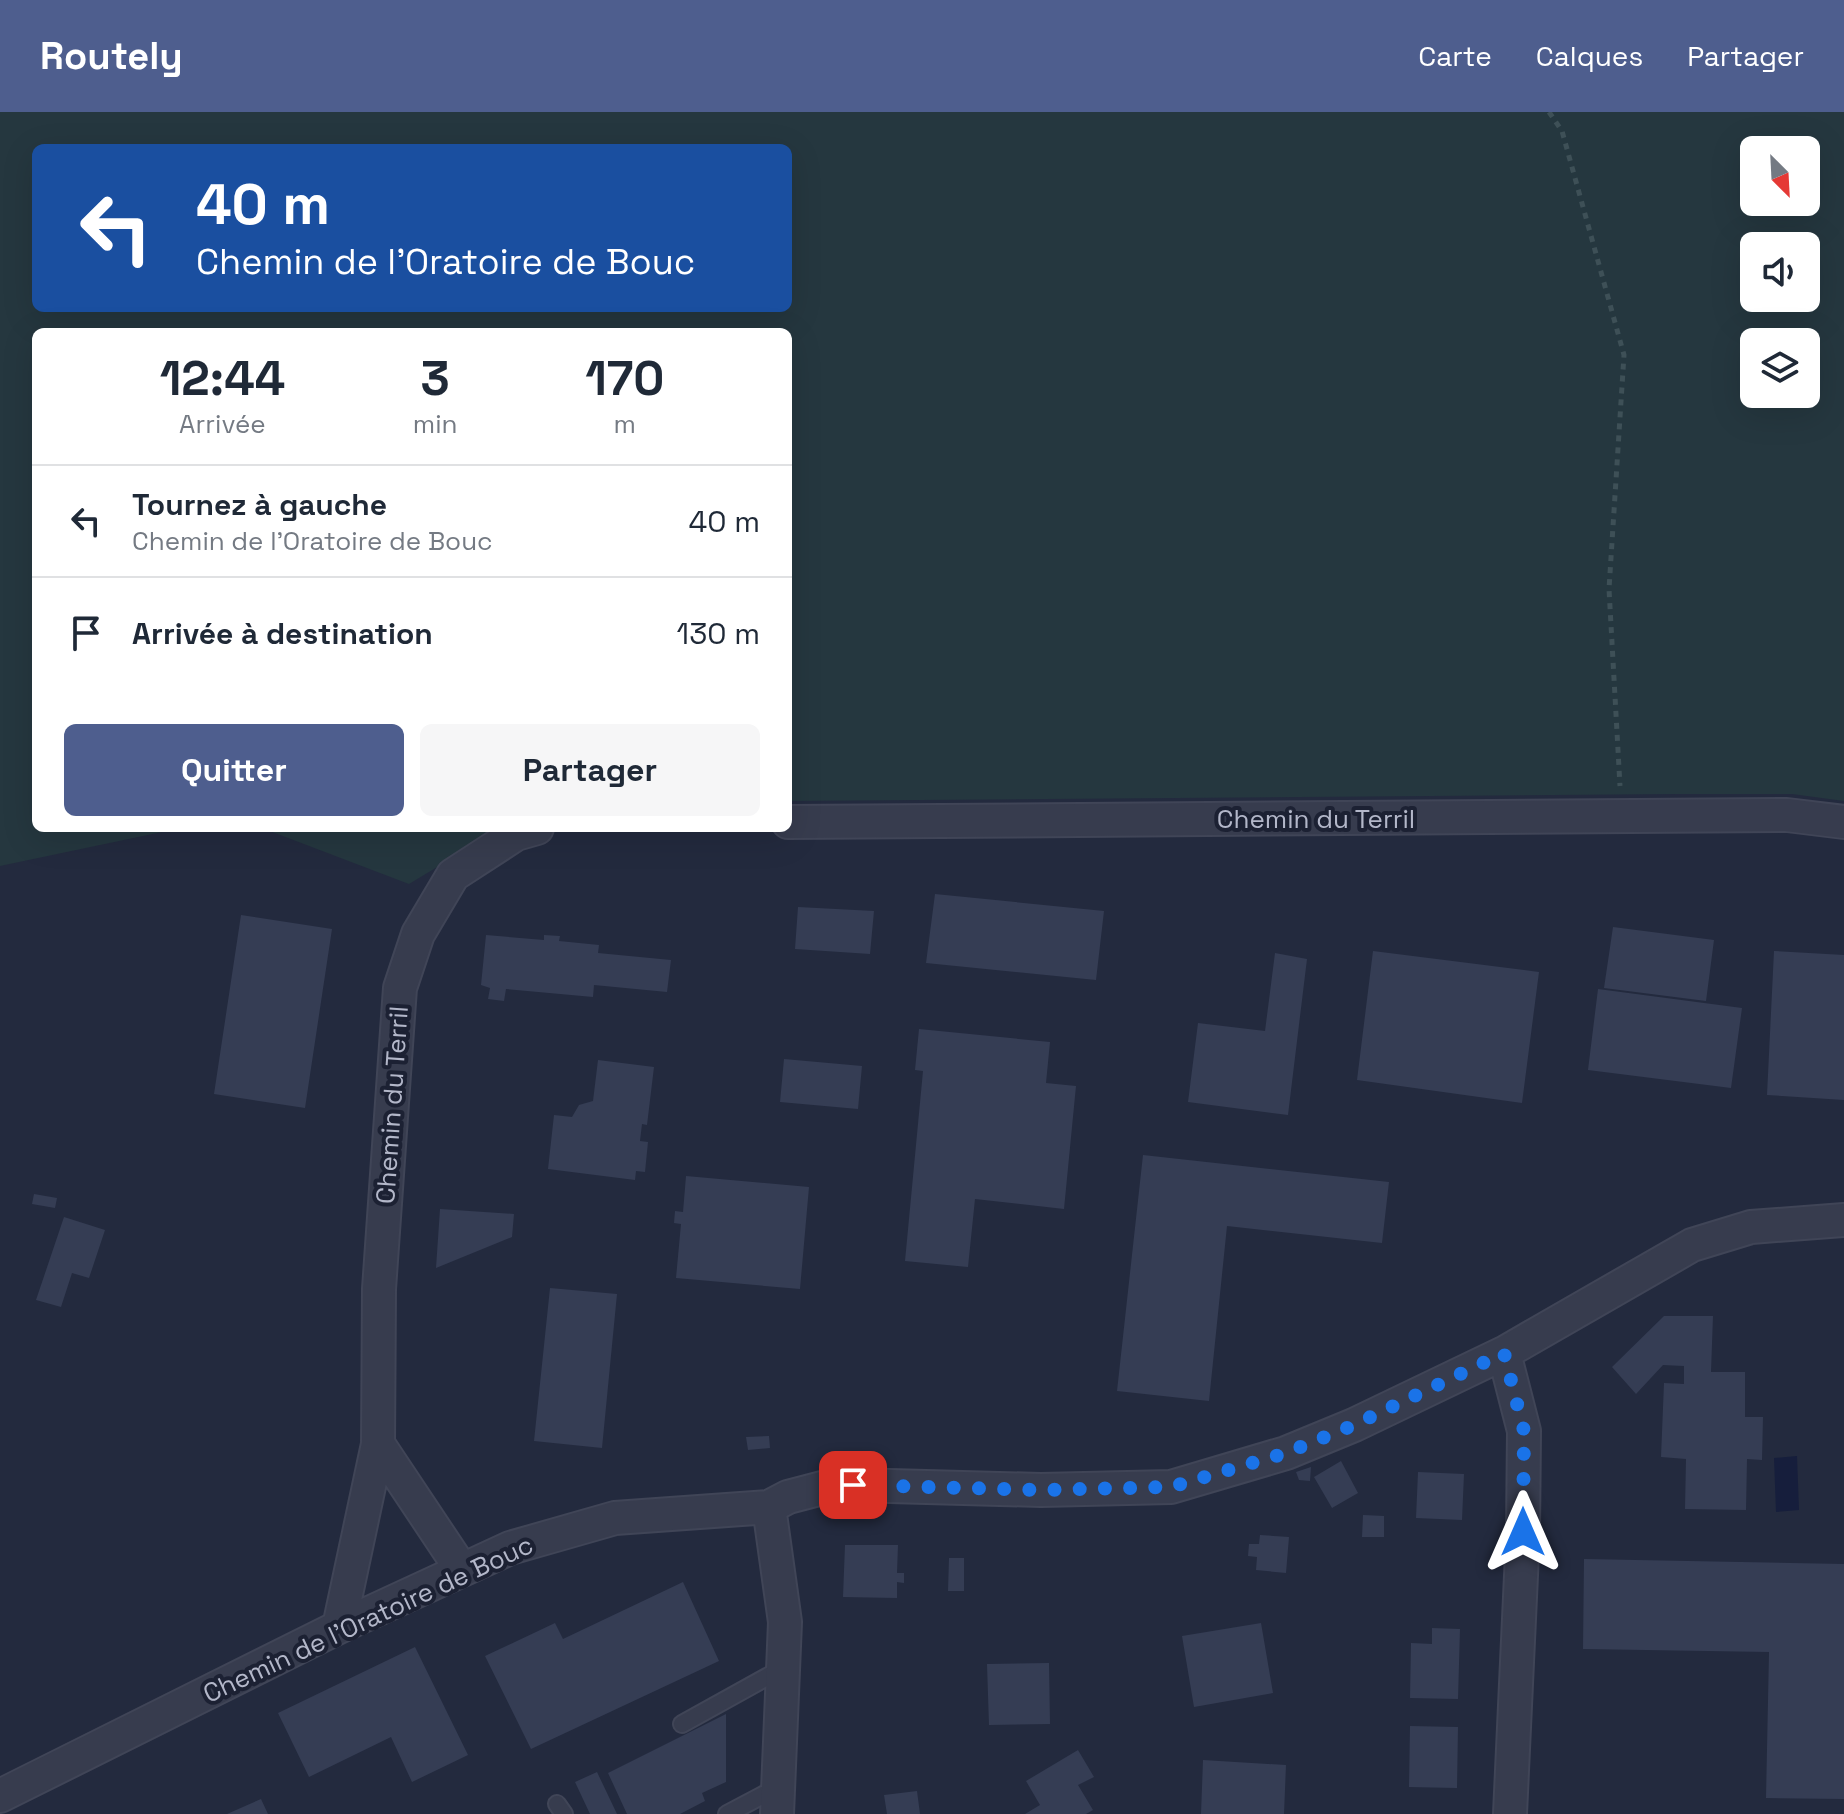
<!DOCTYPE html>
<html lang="fr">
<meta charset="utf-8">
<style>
body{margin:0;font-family:"Space Grotesk",sans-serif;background:#f6f6f7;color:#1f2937;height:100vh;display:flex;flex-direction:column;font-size:30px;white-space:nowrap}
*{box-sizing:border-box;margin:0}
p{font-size:26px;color:#747a83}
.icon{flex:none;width:44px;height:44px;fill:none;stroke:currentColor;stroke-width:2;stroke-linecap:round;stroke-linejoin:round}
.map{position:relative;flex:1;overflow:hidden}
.details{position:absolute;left:32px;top:216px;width:760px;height:504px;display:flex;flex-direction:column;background:#fff;border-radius:12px;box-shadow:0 8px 32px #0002}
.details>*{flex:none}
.guide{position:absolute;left:32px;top:32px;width:760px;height:168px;border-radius:12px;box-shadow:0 8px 32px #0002;background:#1a4fa0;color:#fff;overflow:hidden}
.needle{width:52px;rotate:156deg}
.tools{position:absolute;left:1740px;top:24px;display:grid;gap:16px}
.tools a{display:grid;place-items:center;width:80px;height:80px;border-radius:12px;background:#fff;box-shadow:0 8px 32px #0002;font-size:40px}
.pin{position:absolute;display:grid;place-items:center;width:68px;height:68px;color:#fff;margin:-34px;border-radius:16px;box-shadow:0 4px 12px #0006}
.me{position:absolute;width:88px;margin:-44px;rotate:0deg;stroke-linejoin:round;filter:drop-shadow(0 0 6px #0008)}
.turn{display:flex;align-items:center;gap:28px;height:168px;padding:0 32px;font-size:36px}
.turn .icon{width:104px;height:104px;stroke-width:2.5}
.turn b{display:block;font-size:56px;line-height:68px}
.eta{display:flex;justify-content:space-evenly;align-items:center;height:136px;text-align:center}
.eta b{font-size:48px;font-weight:700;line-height:56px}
.cta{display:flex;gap:16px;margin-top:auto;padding:16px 32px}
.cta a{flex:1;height:92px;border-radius:12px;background:#4e5e8e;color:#fff;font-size:32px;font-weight:700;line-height:92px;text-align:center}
.cta a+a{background:#f6f6f7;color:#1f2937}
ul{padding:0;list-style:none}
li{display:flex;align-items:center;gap:24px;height:112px;padding:0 32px;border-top:2px solid #e0e1e3}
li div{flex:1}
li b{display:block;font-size:30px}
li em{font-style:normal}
header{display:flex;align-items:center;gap:48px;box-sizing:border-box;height:112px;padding:0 40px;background:#4e5e8e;color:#fff}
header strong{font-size:38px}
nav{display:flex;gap:44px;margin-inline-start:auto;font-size:28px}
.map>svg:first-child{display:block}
.green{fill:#25373f;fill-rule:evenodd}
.water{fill:#161e3c}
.building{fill:#353d54}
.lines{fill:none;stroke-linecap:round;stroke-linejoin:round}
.lane-casing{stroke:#404557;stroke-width:20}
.street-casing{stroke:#404557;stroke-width:36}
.path{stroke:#3e5057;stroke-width:5;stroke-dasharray:6 6;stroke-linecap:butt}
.lane{stroke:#373c4e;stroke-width:16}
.street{stroke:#373c4e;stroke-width:32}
.route{stroke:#1a73e8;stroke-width:14;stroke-dasharray:0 25.2}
.labels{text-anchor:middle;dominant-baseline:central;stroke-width:8;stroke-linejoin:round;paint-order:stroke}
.street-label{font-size:26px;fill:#b3b7c9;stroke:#1c2133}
</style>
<header>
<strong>Routely</strong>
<nav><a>Carte</a><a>Calques</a><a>Partager</a></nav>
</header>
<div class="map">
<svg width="1844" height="1702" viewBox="0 0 1844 1702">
<rect width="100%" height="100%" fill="#232a3e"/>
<path class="green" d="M0,0h1844v689l-52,-7h-116l-888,7v-469h-752v496h145l-181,38zM36,36h752v160h-752zM1754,38h52v52h-52zM1754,134h52v52h-52zM1754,230h52v52h-52z
M262,716h240l-93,56z"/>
<path class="water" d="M1797,1344l2,54 -23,2 -2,-54z"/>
<path class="building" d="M935,782l169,17 -8,69 -170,-17z
M798,795l76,4 -4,43 -75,-5z
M241,803l91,14 -27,179 -91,-14z
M1613,815l101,13 -8,61 -102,-13z
M486,823l58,5v-5l16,1 -1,5 40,4 -1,8 73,7 -4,32 -73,-7 -1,12 -87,-8 -2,12 -16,-2 2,-11 -9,-3z
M1373,839l166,21 -17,131 -165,-23z
M1774,839l70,4v145l-77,-5z
M1275,841l32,6 -19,156 -100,-13 10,-79 67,8z
M1598,877l144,19 -11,80 -143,-18z
M919,917l131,13 -4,41 30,3 -12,123 -89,-10 -7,68 -63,-6 18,-190 -8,-1z
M784,947l78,7 -4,43 -78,-7z
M598,948l56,7 -7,58 -5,-1 -2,17 8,1 -3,30 -9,-1 -1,9 -87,-11 6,-54 18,2 7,-12 14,-4z
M1143,1043l246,27 -7,61 -155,-17 -18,175 -92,-10z
M686,1064l123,11 -9,102 -124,-11 5,-54 -7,-1 1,-12 8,1z
M34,1082l23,4 -2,10 -23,-4z
M440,1097l74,5 -2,23 -76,31z
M64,1105l41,13 -16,48 -17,-5 -11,34 -25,-7z
M550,1176l67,6 -15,154 -68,-7z
M1664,1204h49l-2,56h34v45h18l-1,43 -15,-1 -1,51 -61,-1 1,-50 -25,-2 3,-74 20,1v-18l-21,-1 -27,29 -24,-27z
M769,1324l1,12 -22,2 -2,-13z
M1341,1349l17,32 -26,15 -18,-31z
M1311,1355l-1,14 -11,-1 -3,-8z
M1418,1360l46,2 -2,46 -46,-2z
M1363,1403l21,1v21h-22z
M1260,1423l29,2 -3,36 -30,-3 1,-13 -9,-1 1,-12h10z
M845,1433h53l-1,28h7v10l-7,-1v16l-54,-1z
M949,1446h15v33h-16z
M1584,1447l260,5v235l-78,-1 3,-146 -186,-3z
M683,1470l36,79 -188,88 -46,-93 70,-33 8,16z
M1261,1511l12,70 -79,14 -12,-71z
M1432,1516l28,1 -2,70 -48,-1 1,-55 21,1z
M415,1535l53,108 -56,27 -21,-45 -82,40 -31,-64z
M1049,1551l1,61 -61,1 -2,-61z
M726,1602v68l-24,11 3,8 -25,13h-53l-19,-41z
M1410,1614l48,1 -1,61 -48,-1z
M1078,1638l16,27 -16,8 15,25 -7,4h-61l15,-9 -14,-24z
M1203,1648l83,5 -2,49h-83z
M597,1660l20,42h-27l-15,-32z
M917,1679l3,23h-33l-3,-19z
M261,1687l7,15h-41z"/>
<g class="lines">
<g class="lane-casing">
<path id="lane" d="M682,1612l101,-56
M557,1692l7,10
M727,1702l36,-19 15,-4"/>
</g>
<g class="street-casing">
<path id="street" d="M788,710l999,-7 57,7
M1504,1241l20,78 -1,101 -13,282
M378,1332l84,126
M769,1395l16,115 -8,192
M339,1515l39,-183 1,-155 21,-301 18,-54 35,-59 63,-41 21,-6
M0,1684l339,-169 171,-79 105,-30 154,-11 19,-10 42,-11 23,-1 188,5 130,-3 115,-34 68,-28 150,-72 188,-108 59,-18 93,-7"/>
</g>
<path class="path" d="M1549,0l13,19 62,224 -15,234 11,197"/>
<use href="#lane" class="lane"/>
<use href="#street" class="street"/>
</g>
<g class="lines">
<path class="route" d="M853,1373l188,5 130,-3 115,-34 68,-28 150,-72 20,78 -1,101"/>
</g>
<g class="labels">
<g class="street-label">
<text x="1316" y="707">Chemin du Terril</text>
<text transform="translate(392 993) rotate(-86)">Chemin du Terril</text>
<text transform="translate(368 1507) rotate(-25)">Chemin de l'Oratoire de Bouc</text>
</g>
</g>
</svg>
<div class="tools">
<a><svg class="needle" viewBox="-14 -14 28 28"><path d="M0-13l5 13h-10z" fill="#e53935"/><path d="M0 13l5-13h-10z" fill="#747a83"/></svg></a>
<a><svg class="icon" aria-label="sound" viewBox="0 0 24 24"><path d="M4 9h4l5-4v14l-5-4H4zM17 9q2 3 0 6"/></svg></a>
<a><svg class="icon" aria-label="layers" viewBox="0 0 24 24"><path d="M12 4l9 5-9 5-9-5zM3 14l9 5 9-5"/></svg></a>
</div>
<div class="pin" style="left:853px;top:1373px;background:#d93025"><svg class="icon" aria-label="arrive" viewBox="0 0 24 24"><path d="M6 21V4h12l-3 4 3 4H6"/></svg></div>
<svg class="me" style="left:1523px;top:1420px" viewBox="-20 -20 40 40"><path d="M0-17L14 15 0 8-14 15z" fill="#1a73e8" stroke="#fff" stroke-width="4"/></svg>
<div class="guide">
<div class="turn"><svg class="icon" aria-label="left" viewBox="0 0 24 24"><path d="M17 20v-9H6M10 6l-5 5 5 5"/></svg><div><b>40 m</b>Chemin de l'Oratoire de Bouc</div></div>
</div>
<section class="details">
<div class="eta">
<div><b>12:44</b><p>Arrivée</p></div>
<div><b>3</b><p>min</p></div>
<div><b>170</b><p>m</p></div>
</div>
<ul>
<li><svg class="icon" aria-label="left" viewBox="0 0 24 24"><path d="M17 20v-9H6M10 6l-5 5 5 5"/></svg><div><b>Tournez à gauche</b><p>Chemin de l'Oratoire de Bouc</p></div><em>40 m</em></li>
<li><svg class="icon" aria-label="arrive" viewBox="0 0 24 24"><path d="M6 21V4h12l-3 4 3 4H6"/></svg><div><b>Arrivée à destination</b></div><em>130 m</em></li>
</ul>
<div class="cta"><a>Quitter</a><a>Partager</a></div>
</section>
</div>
